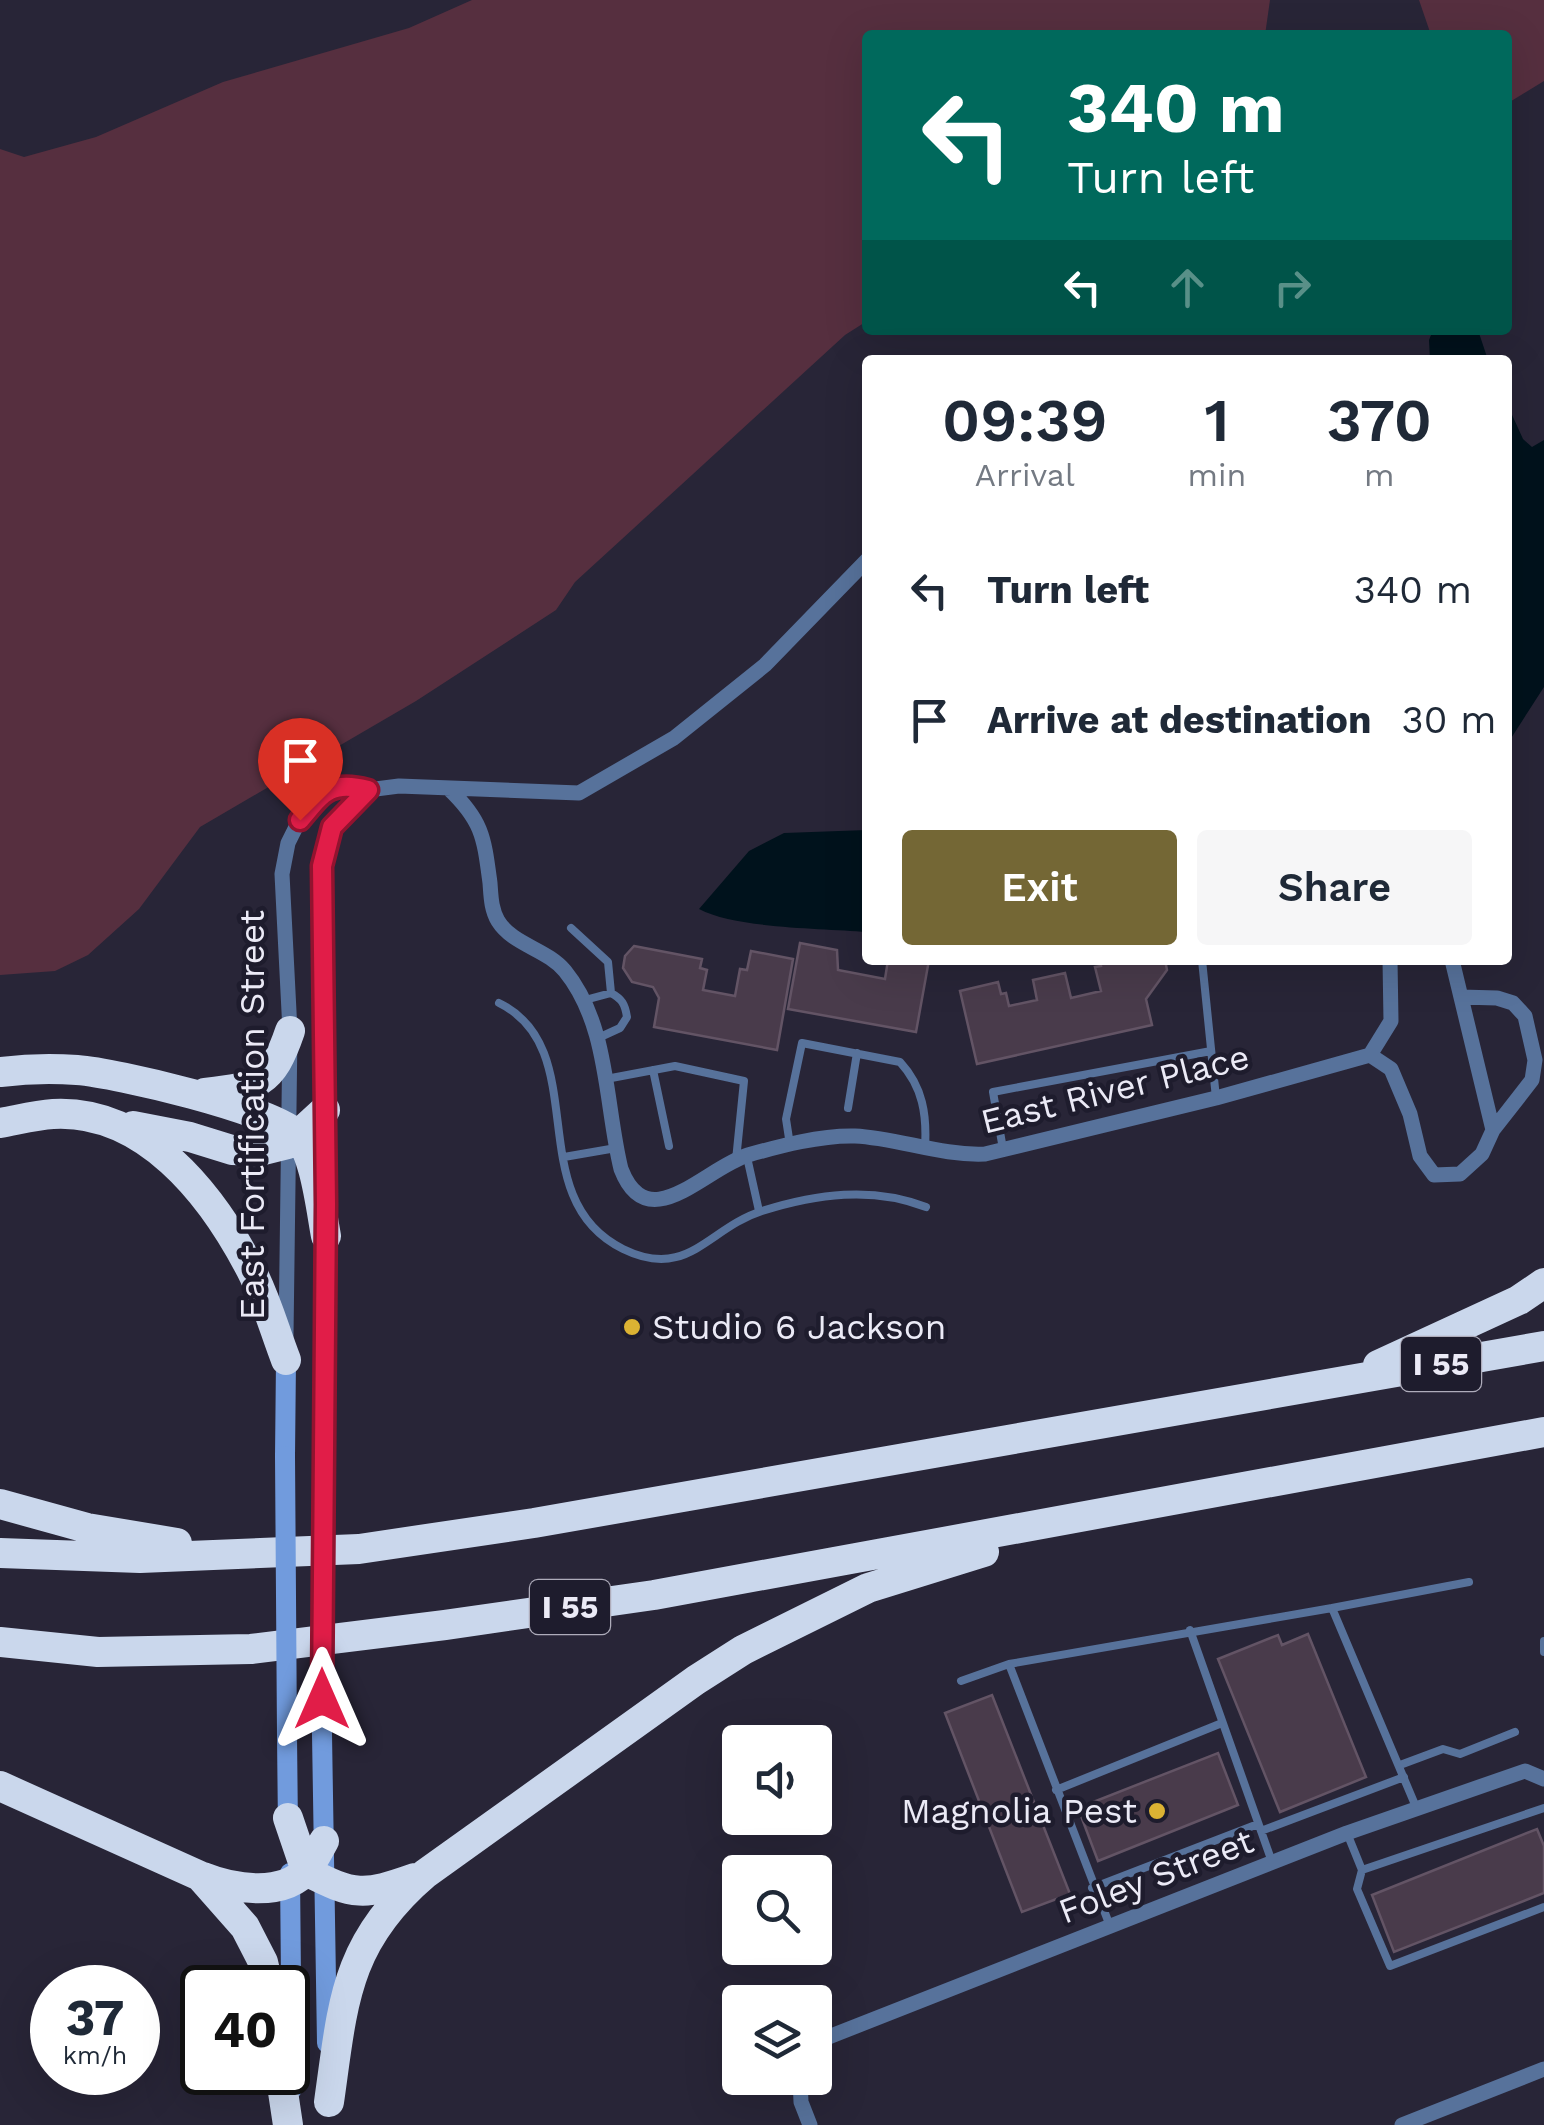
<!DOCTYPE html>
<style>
body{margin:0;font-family:"Work Sans",sans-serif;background:#f6f6f7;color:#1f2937;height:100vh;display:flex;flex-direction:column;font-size:38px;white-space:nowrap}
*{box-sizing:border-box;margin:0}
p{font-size:32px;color:#747a83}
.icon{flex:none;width:55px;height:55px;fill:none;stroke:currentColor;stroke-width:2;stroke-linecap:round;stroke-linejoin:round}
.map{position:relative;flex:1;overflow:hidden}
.side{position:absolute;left:862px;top:355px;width:650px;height:610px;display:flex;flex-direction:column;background:#fff;border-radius:10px;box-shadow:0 10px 40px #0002}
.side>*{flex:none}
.hud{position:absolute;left:862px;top:30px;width:650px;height:305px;border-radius:10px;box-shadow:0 10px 40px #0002;background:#00695c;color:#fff;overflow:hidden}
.buttons{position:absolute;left:722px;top:1725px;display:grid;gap:20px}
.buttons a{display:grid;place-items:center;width:110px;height:110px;border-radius:10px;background:#fff;box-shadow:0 10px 40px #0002;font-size:50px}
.speed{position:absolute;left:30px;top:1965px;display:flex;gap:20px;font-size:50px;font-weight:700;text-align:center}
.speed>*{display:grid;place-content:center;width:130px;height:130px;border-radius:50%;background:#fff;box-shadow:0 10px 40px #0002;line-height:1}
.speed small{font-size:25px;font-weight:400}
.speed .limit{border:5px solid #111;border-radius:15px;background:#fff;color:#111}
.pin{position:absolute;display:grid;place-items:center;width:85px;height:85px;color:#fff;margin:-102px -42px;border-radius:50% 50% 50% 0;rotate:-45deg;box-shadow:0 0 10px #0007}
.pin .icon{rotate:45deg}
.me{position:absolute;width:110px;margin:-55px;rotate:0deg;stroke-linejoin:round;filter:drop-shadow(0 0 8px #0008)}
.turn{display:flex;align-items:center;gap:35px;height:210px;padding:0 40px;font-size:45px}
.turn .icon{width:130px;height:130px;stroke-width:2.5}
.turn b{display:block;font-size:70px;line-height:85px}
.lanes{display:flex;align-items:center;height:95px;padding:0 40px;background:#0003;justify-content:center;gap:50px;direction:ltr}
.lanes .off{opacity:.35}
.eta{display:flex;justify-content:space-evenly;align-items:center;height:170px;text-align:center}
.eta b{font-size:60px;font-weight:600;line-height:70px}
.action{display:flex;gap:20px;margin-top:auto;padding:20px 40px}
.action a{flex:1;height:115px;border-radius:10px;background:#746735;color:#fff;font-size:40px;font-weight:600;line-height:115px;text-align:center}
.action a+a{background:#f6f6f7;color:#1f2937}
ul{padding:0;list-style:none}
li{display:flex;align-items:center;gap:30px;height:130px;padding:0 40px}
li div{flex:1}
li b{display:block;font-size:38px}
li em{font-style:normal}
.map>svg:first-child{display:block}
.green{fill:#562f3f}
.water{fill:#00121c}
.building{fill:#493b4b;stroke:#635465;stroke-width:2.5}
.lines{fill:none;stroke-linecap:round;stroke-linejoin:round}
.lane{stroke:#57729b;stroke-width:8}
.street{stroke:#57729b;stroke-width:15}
.secondary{stroke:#719bdd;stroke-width:20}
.highway{stroke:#cad7ec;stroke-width:30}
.secondary-bridge{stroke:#719bdd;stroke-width:20}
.route-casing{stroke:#92132f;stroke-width:25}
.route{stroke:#e11d48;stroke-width:18}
.poi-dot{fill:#dbb233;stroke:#1e1c2d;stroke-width:4}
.labels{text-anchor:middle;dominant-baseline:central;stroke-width:9;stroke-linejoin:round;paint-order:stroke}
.shield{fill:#1e1c2d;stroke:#aeacba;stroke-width:2.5}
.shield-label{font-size:32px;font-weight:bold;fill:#ebeaf6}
.street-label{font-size:35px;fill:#ebeaf6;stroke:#1e1c2d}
.poi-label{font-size:35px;fill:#ebeaf6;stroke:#1e1c2d;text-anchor:start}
</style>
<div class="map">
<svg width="1544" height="2125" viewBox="0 0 1544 2125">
<rect width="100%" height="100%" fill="#282537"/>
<path class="green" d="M472,0h798l-5,35h-397l-1,286 -22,14 -270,247 -19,28 -140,91 -216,126 -61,82 -51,46 -33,16 -55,4v-826l24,8 72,-20 127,-55 186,-54z
M1419,0h125v81l-36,22v-68h-77z"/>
<path class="water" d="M1433,330h45l10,30h-58l-1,-20z
M1508,406l15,33 9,8 12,-7v247l-36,56z
M867,830v102c-45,-4 -130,-3 -168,-23l50,-58 35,-18z"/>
<path class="building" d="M800,943l37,7 1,20 47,9 3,-19h41l-13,72 -128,-23z
M634,946l68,13 -2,9 7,2 -4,20 32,6 5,-27 7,1 4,-19 42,8 -16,91 -123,-23 5,-29 -6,-11 -21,-5 -9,-14 2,-12z
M1100,960h65l2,10 -21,29 6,26 -175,39 -17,-73 38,-9 3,12 5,-1 3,13 28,-6 -4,-20 32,-7 6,25 30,-7 -6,-24 6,-1z
M1308,1634l58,143 -86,35 -62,-153 60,-24 4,10z
M992,1695l78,199 -48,18 -77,-199z
M1218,1753l20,52 -140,56 -20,-53z
M1537,1829l7,17v47l-150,59 -22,-57z"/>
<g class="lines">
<path class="lane" d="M571,928l37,34 3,31
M1202,960l14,138
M585,1000l26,-7c11,6 14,11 16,24l-7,11 -24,11
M499,1003c96,47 20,195 124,246 65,32 85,-21 139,-38 54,-17 110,-25 164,-4
M653,1070l16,76
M606,1079l69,-13 69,15 -8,79
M848,1108l9,-55
M790,1145l-4,-26 16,-76 98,19c23,25 27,53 25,86
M1003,1149l-10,-57 218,-41
M564,1157l52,-9
M747,1157l12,54
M1332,1608l137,-26
M1190,1630l82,232
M1544,1641v11
M961,1681l48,-17
M1400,1765l43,-16 17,5 55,-22
M1056,1790l166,-67
M1261,1831l143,-54
M1347,1833l15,37 182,-62
M1362,1870l-5,19 33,77 154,-59
M1092,1888l166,-64
M1110,1926l-101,-262 323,-56 84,199"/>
<path class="street" d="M448,788c35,33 36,50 42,95 1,13 1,26 8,38 15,24 49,28 67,50 44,54 40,133 56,198 27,70 84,-1 127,-14 32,-9 73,-20 107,-19 43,2 86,20 130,18l231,-56 154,-43
M1390,960l1,61 -21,34 21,14 19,45 10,42 14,19 26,-1 22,-20 11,-24 39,-50 3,-20 -10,-44 -12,-13 -16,-5 -36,-1
M1452,960l41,170
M326,1176l-4,-310 11,-39 35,-37
M286,1336l4,-305 -8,-157 6,-31 12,-24 14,-15 19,-16 11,-4 24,6 31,-4 180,7 95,-55 91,-73 103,-106
M815,2050l11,-12 521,-205 178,-62 19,8
M800,2078l1,24 9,23
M1402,2125l142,-56"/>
<path class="secondary" d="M322,1453l4,-217
M285,1456l1,-96
M322,1734l5,309
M287,1736l1,93
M290,1873l2,216"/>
<path class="highway" d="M0,1072c24,-3 52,-4 77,-2 40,3 192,39 219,64 19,18 25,76 30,102
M205,1093c53,-6 67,-9 85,-62
M0,1123c17,-3 36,-8 53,-9 92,-5 158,80 196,152 16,29 25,63 37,94
M133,1126l57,11 42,13 28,1 28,-7 37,-34
M1378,1365l141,-65 25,-17
M0,1504l87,24 90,15
M0,1553l140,5 219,-9 175,-26 1010,-177
M0,1642l98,10 153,-3 194,-24 209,-30 890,-163
M0,1786l200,90 45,51 18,35 6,26
M288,1818l18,53c48,25 58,25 109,7
M203,1877c30,12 82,21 105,-9 6,-8 11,-18 16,-27
M280,2072l8,53
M329,2102c14,-98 15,-159 96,-228l271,-194 47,-30 125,-62 116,-36"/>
<path class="secondary-bridge" d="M322,1453v281
M285,1456l2,280"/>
</g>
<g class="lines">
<g class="route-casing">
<path id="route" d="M300,820c23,-28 31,-40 68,-30l-36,37 -10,39 4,338 -4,495"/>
</g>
<use href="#route" class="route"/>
</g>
<g class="poi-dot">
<circle cx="632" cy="1327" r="10"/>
<circle cx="1157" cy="1811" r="10"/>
</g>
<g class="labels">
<g class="shield">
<rect x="1401" y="1337" width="80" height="54" rx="8"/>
<rect x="530" y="1580" width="80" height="54" rx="8"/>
</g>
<g class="shield-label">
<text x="1441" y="1364">I 55</text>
<text x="570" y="1607">I 55</text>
</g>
<g class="street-label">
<text transform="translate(1115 1089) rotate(-14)">East River Place</text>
<text transform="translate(252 1115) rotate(-90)">East Fortification Street</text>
<text transform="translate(1156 1876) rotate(-21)">Foley Street</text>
</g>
<g class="poi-label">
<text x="652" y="1327">Studio 6 Jackson</text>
<text x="1137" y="1811" text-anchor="end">Magnolia Pest</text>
</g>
</g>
</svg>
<div class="buttons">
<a><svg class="icon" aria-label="sound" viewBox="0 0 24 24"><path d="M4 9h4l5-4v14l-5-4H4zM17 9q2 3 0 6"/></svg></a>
<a><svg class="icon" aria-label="search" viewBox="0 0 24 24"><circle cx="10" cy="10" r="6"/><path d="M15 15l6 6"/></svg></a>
<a><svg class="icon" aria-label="layers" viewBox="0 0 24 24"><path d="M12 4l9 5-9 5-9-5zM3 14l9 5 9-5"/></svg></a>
</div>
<div class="speed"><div>37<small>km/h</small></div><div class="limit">40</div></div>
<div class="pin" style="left:300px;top:820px;background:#d93025"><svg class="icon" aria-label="arrive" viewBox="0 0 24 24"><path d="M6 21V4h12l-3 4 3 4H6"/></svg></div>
<svg class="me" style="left:322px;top:1699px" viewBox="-20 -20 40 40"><path d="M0-17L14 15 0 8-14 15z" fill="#e11d48" stroke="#fff" stroke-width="4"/></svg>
<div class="hud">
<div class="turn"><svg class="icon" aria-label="left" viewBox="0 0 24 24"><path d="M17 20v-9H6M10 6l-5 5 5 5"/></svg><div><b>340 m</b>Turn left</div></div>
<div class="lanes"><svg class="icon" aria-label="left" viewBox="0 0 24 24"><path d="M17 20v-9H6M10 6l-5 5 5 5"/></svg><svg class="icon off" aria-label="ahead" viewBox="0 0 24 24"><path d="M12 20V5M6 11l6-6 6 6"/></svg><svg class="icon off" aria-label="right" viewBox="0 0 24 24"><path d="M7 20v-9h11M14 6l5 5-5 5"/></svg></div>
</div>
<section class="side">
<div class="eta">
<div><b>09:39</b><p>Arrival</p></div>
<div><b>1</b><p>min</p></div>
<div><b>370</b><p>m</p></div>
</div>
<ul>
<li><svg class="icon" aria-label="left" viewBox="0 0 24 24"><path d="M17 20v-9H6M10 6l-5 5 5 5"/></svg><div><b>Turn left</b></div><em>340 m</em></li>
<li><svg class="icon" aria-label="arrive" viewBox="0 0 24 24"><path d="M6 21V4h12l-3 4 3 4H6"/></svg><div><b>Arrive at destination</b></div><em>30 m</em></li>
</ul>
<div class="action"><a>Exit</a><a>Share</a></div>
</section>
</div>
